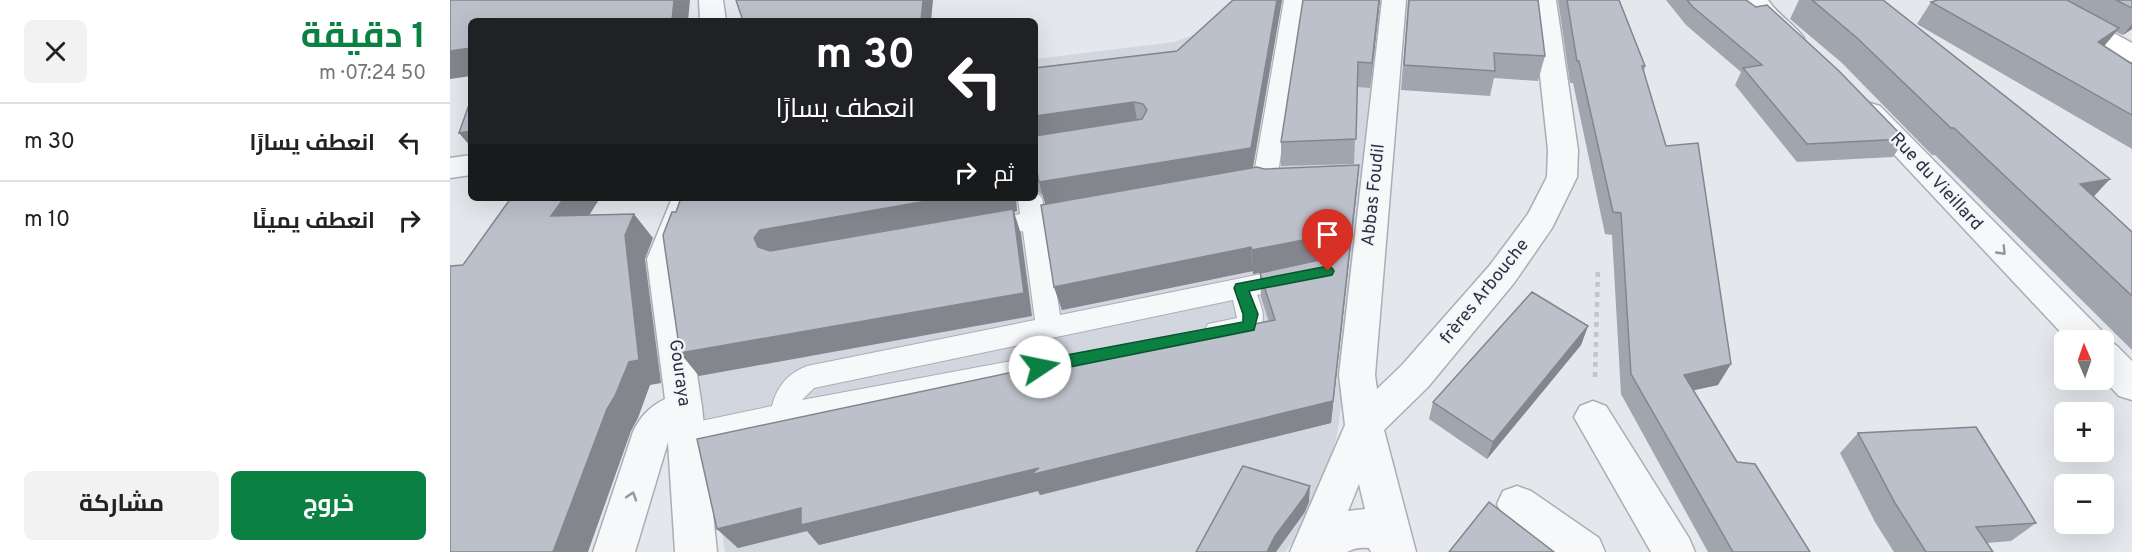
<!DOCTYPE html>
<html lang="ar">
<meta charset="utf-8">
<style>
body{margin:0;font-family:Overpass,Cairo,sans-serif;background:#f2f2f2;color:#222;direction:rtl;height:100vh;display:flex;flex-direction:column;font-size:22px;white-space:nowrap}
*{box-sizing:border-box;margin:0}
p{font-size:20px;color:#767676}
.icon{flex:none;width:33px;height:33px;fill:none;stroke:currentColor;stroke-width:2;stroke-linecap:round;stroke-linejoin:round}
.map{position:relative;flex:1;overflow:hidden;direction:ltr}
.panel{display:flex;flex-direction:column;background:#fff;width:450px}
.panel>*{flex:none}
.banner{position:absolute;left:18px;top:18px;width:570px;height:183px;border-radius:9px;box-shadow:0 6px 24px #0002;direction:rtl;background:#202124;color:#fff;overflow:hidden}
.needle{width:39px;rotate:358deg}
.controls{position:absolute;left:1604px;top:330px;display:grid;gap:12px}
.controls a{display:grid;place-items:center;width:60px;height:60px;border-radius:9px;background:#fff;box-shadow:0 6px 24px #0002;font-size:30px}
.pin{position:absolute;display:grid;place-items:center;width:51px;height:51px;color:#fff;margin:-62px -26px;border-radius:50% 50% 50% 0;rotate:-45deg;box-shadow:0 0 6px #0007}
.pin .icon{rotate:45deg}
.me{position:absolute;width:66px;margin:-33px;rotate:79deg;stroke-linejoin:round;filter:drop-shadow(0 0 4px #0008)}
.turn{display:flex;align-items:center;gap:21px;height:126px;padding:0 24px;font-size:27px}
.turn .icon{width:78px;height:78px;stroke-width:2.5}
.turn b{display:block;font-size:42px;line-height:51px}
.then{display:flex;align-items:center;height:57px;padding:0 24px;background:#0003;gap:12px;font-size:22px}
.round{display:grid;place-items:center;flex:none;width:63px;height:63px;border-radius:9px;background:#f2f2f2}
.head{display:flex;align-items:center;justify-content:space-between;height:102px;padding:0 24px}
h1{font-size:36px;font-weight:700;line-height:45px;color:#0b8043}
.action{display:flex;gap:12px;margin-top:auto;padding:12px 24px}
.action a{flex:1;height:69px;border-radius:9px;background:#0b8043;color:#fff;font-size:24px;font-weight:700;line-height:69px;text-align:center}
.action a+a{background:#f2f2f2;color:#222}
ul{padding:0;list-style:none}
li{display:flex;align-items:center;gap:18px;height:78px;padding:0 24px;border-top:2px solid #e0e0e0}
li div{flex:1}
li b{display:block;font-size:22px}
li em{font-style:normal}
main{display:flex;flex:1;min-height:0}
.map>svg:first-child{display:block}
.built{fill:#d2d6de}
.lines{fill:none;stroke-linecap:round;stroke-linejoin:round}
.service-casing{stroke:#a9aeb7;stroke-width:2}
.minor-casing{stroke:#a9aeb7;stroke-width:3}
.secondary-casing{stroke:#a9aeb7;stroke-width:3}
.path{stroke:#c2c5cb;stroke-width:4.5;stroke-dasharray:5 5;stroke-linecap:butt}
.service{fill:#f7f8fa;fill-rule:evenodd}
.minor{fill:#f7f8fa;fill-rule:evenodd}
.secondary{fill:#fff;fill-rule:evenodd}
.wall{fill:#a1a5ae}
.shaded-wall{fill:#83868d}
.building{fill:#bbc0ca;stroke:#83868d;stroke-width:1.5}
.oneway{stroke:#9196a0}
.route{fill:#0b8043;stroke:#07532c;stroke-width:1.5}
.labels{text-anchor:middle;dominant-baseline:central;stroke-width:4.5;stroke-linejoin:round;paint-order:stroke}
.street-label{font-size:18px;fill:#2b3445;stroke:#f4f6f9}
</style>
<main>
<div class="map">
<svg width="1682" height="552" viewBox="0 0 1682 552">
<rect width="100%" height="100%" fill="#e4e7ec"/>
<path class="built" d="M788,0h142l-12,179 -30,250 -16,76 -37,47h-560l-45,-296 23,-58h332v-139l140,-17 61,-24z"/>
<g class="lines">
<g class="service-casing">
<path id="service" d="M834,0h20l-27,180 -4,6 -29,6 -8,-2 -4,-6 4,-6 18,-4z
M585,191l7,7 2,12 34,-6 9,3 3,6 -3,6 -41,8 14,88 235,-48 9,3 4,7 -4,7 -47,11c6,15 9,24 1,39 -15,5 -35,11 -50,6l-4,-8 4,-8 29,-6 -4,-18 -419,88 -12,12 247,-46 10,3 4,8 -4,8 -10,3 -362,72 -10,-4 -5,-9 5,-9 95,-20c5,-20 16,-33 35,-40l228,-46 -12,-89 -39,7 -9,-3 -3,-6 3,-6 45,-9 -2,-16h17z"/>
</g>
<g class="minor-casing">
<path id="minor" d="M249,0h24l3,21h-26z
M932,0h24l-31,375 2,14 25,-24 88,-100 38,-51 19,-37 1,-27 -16,-150h24l22,150 -1,27 -25,51 -38,55 -86,104 -44,43 32,122h-45l-2,-4c-9,-1 -15,0 -22,4h-57l55,-127 -6,-50zM909,484l6,25 -17,2z
M1294,0h24c10,15 26,24 36,38l-4,5c-25,7 -44,-24 -56,-43z
M1420,103l10,3 221,224 5,11 10,4 16,16v39l-13,-4 -16,-17v-39h-35l-208,-222 -4,-6 4,-6z
M21,155v20l-21,3v-20z
M222,198h30l-23,61 23,148 15,145h-42l-7,-110 -33,110h-42l40,-120c7,-15 16,-25 32,-33l-18,-140z
M1143,401l13,5 83,132 6,14h-44l-77,-135 6,-11z
M1067,486l14,5 68,47 6,14h-55l-47,-35 -6,-13 6,-13z"/>
</g>
<g class="secondary-casing">
<path id="secondary" d="M1571,0h31l80,43v19l-9,-2 -99,-55z"/>
</g>
<path class="path" d="M1145,377l3,-110"/>
<use href="#service" class="service"/>
<use href="#minor" class="minor"/>
<use href="#secondary" class="secondary"/>
</g>
<path class="wall" d="M783,0h49l-29,167 11,2 93,20 -26,234 -291,72 -2,-4 -219,54 -12,-14 -69,17 -21,-19 552,-207 -8,-25 -1,-24 61,-13 -68,14v-3l-191,39 -8,-23 -9,-83 -2,-8 -8,-7v-121l142,-17z
M930,0l-10,88 -13,-1 -3,77 -73,2v-24z
M958,0h130l7,56 -7,25 -44,-3 -4,18 -89,-6z
M1108,0h61l26,66 -1,5 74,314 -25,5 44,72 73,90h-102l-87,-158 -9,-159 -7,-1 -32,-151h-3z
M1216,0h80l159,139 -12,18 -96,5 -62,-77 6,-13 -55,-47z
M1349,0h84l249,232v118l-197,-195h-3l-90,-92 -52,-44z
M1488,0h194v29l-9,6 -7,-3 -12,14 28,18v85l-215,-125 14,-22z
M1138,326l-7,19 -94,114 -58,-40 4,-17z
M1408,433l178,90 -25,18 -24,2 6,9h-99l-19,-30 -35,-69z"/>
<path class="shaded-wall" d="M224,0h16l-2,21h-16z
M473,0h10l-2,21h-10z
M827,0h5l-30,172 -206,34 -7,-24 212,-34z
M929,0h1l-10,88 2,-25z
M1682,24v5l-9,6z
M1669,28l-18,22 -3,-8z
M21,48v28l-21,3v-28z
M684,102l4,25 -103,14v-25z
M21,131v16l-12,-14z
M909,165l-2,24 -26,234 -291,72 -2,-4 -219,54 -12,-14 -69,17 -21,-19 84,-21 238,-40 294,-67z
M1660,179l-25,27 -5,-22z
M114,198h36l-27,43 -22,-25z
M494,198h72l1,13 -3,1 7,22 11,82 -333,60 -19,-23 78,-106 -4,-9 6,-8z
M184,214l19,24 -8,21 16,124 -11,2 -12,33 -7,13 -43,121h-35l54,-143 22,-47 -4,-127z
M878,235l-1,24 -74,15 -1,-24z
M801,247l2,24 -191,39 -8,-23z
M1138,326l-7,19 -94,114 6,-17z
M1281,364l-13,21 -46,10 12,-20z
M860,486l-1,16 -4,10 -29,40h-9l8,-16z"/>
<path class="building" d="M0,0h224l-2,21h-201v27l-21,3z
M286,0h187l-2,21h-178z
M783,0h44l-26,148 -212,34 -2,-10 -2,-1v-35l107,-17 5,-9 -4,-6 -9,-2 -99,14v-48l142,-17z
M853,0h76l-7,63 -14,-1 -2,77 -75,3z
M959,0h129l7,56 -51,-3 1,18 -91,-6z
M1117,0h52l26,66h-3l24,80 32,-3 33,221 -47,11 53,87 18,2 55,88h-77l-102,-178 -10,-161 -8,-1 -34,-151h-2z
M1237,0h59l10,7 11,-2 72,66 66,68 -98,5 -64,-76 19,-3 -69,-58z
M1362,0h71l227,179 -30,5 52,48v64l-178,-168h-3l-95,-91z
M1488,0h129l52,28 -21,14 34,22v51l-201,-113z
M1666,0h16v8z
M21,99v32l-12,2z
M909,165l-26,236 -303,74 9,-7 -238,57v-17l-84,21 -20,-90 363,-77 215,-42 -15,-47 78,-17 6,-10 -6,-8 -10,-3 -76,15 -1,-3 -197,40 -13,-82 216,-38 7,2z
M61,198h53l-13,18 83,-2 -9,21 14,125 -10,2 -14,34 -8,13 -54,143h-103v-286l13,-1z
M231,198h263l-184,32 -6,8 4,9 12,4 243,-42 11,84 -344,60 -17,-118 9,-23h4z
M1082,292l56,34 -95,116 -60,-40z
M1526,427l60,96 -60,4 17,25h-67l-31,-49 -37,-70z
M793,466l67,20 -5,10 -30,40 -8,16h-71z
M1039,502l65,50h-105z"/>
<defs><path id="oneway-chevron" d="M-2-3.5L2.5 0L-2 3.5" fill="none" stroke-width="1.6" stroke-linecap="round" stroke-linejoin="round" transform="scale(1.5)"/></defs>
<g class="oneway">
<use href="#oneway-chevron" transform="translate(1552 251) rotate(46)"/>
<use href="#oneway-chevron" transform="translate(182 496) rotate(-72)"/>
</g>
<path class="route" d="M878,266l4,2 2,3 -2,4 -83,16 9,23 -4,16 -214,43 -5,-2 -2,-4 2,-5 5,-2 203,-38v-8l-9,-26 2,-4z"/>
<g class="labels">
<g class="street-label">
<text transform="translate(1486 182) rotate(47)">Rue du Vieillard</text>
<text transform="translate(924 195) rotate(-84)">Abbas Foudil</text>
<text transform="translate(1035 292) rotate(-51)">frères Arbouche</text>
<text transform="translate(229 373) rotate(82)">Gouraya</text>
</g>
</g>
</svg>
<div class="controls">
<a><svg class="needle" viewBox="-14 -14 28 28"><path d="M0-13l5 13h-10z" fill="#e53935"/><path d="M0 13l5-13h-10z" fill="#767676"/></svg></a>
<a>+</a>
<a>−</a>
</div>
<div class="pin" style="left:878px;top:271px;background:#d93025"><svg class="icon" aria-label="arrive" viewBox="0 0 24 24"><path d="M6 21V4h12l-3 4 3 4H6"/></svg></div>
<svg class="me" style="left:590px;top:367px" viewBox="-20 -20 40 40"><circle r="19" fill="#fff"/><path d="M0-13L10 11 0 6-10 11z" fill="#0b8043"/></svg>
<div class="banner">
<div class="turn"><svg class="icon" aria-label="left" viewBox="0 0 24 24"><path d="M17 20v-9H6M10 6l-5 5 5 5"/></svg><div><b>30 m</b>انعطف يسارًا</div></div>
<div class="then">ثم<svg class="icon" aria-label="right" viewBox="0 0 24 24"><path d="M7 20v-9h11M14 6l5 5-5 5"/></svg></div>
</div>
</div>
<section class="panel">
<div class="head"><div><h1>1 دقيقة</h1><p>50 m · 07:24</p></div><a class="round"><svg class="icon" aria-label="close" viewBox="0 0 24 24"><path d="M6 6l12 12M18 6L6 18"/></svg></a></div>
<ul>
<li><svg class="icon" aria-label="left" viewBox="0 0 24 24"><path d="M17 20v-9H6M10 6l-5 5 5 5"/></svg><div><b>انعطف يسارًا</b></div><em>30 m</em></li>
<li><svg class="icon" aria-label="right" viewBox="0 0 24 24"><path d="M7 20v-9h11M14 6l5 5-5 5"/></svg><div><b>انعطف يمينًا</b></div><em>10 m</em></li>
</ul>
<div class="action"><a>خروج</a><a>مشاركة</a></div>
</section>
</main>
